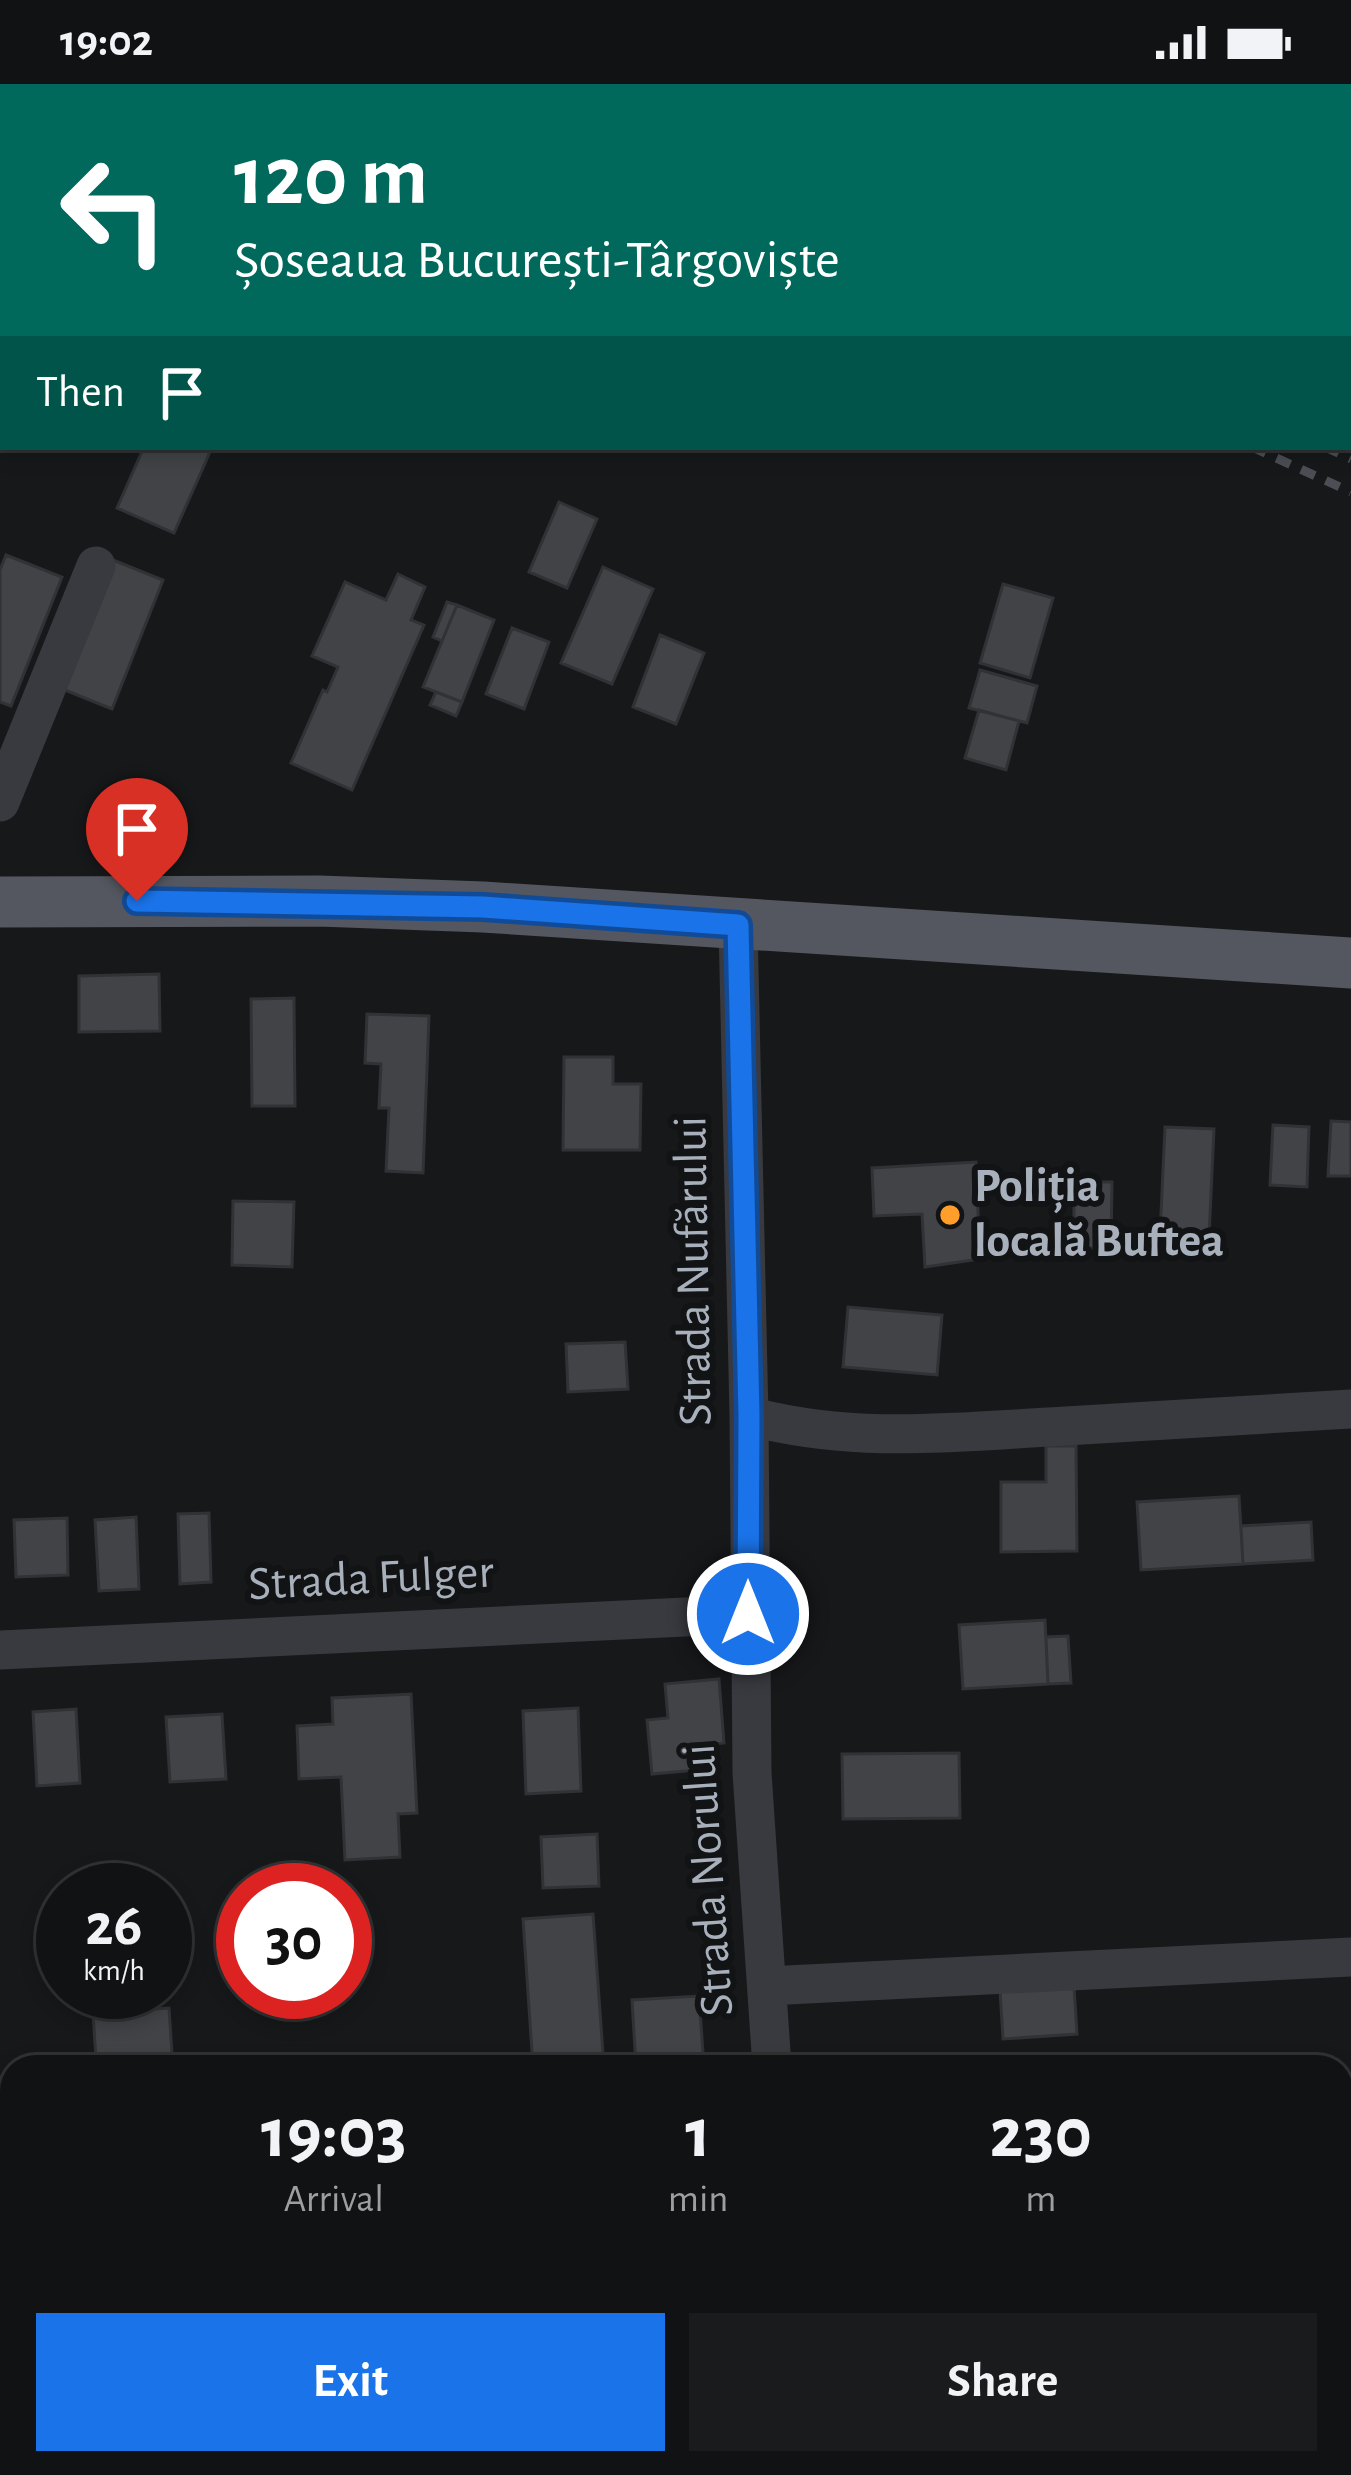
<!DOCTYPE html>
<meta charset="utf-8">
<style>
body{margin:0;font-family:"Alegreya Sans",sans-serif;background:#1a1b1d;color:#f1f3f6;height:100vh;display:flex;flex-direction:column;font-size:45px;white-space:nowrap}
*{box-sizing:border-box;margin:0}
p{font-size:39px;color:#9c9ea0}
.icon{flex:none;width:66px;height:66px;fill:none;stroke:currentColor;stroke-width:2;stroke-linecap:round;stroke-linejoin:round}
.map{position:relative;flex:1;overflow:hidden}
.side{position:absolute;left:0px;top:1971px;width:1353px;height:420px;display:flex;flex-direction:column;background:#111214;border-radius:36px 36px 0 0;box-shadow:0 6px 18px #0003,0 0 0 3px #303234}
.side>*{flex:none}
.top-card{position:absolute;left:0px;top:0px;width:1353px;height:366px;box-shadow:0 6px 18px #0003,0 0 0 3px #303234;background:#00695c;color:#fff;overflow:hidden}
.speed{position:absolute;left:36px;top:1779px;display:flex;gap:24px;font-size:60px;font-weight:700;text-align:center}
.speed>*{display:grid;place-content:center;width:156px;height:156px;border-radius:50%;background:#111214;box-shadow:0 6px 18px #0003,0 0 0 3px #303234;line-height:1}
.speed small{font-size:30px;font-weight:400}
.speed .limit{border:18px solid #d22;background:#fff;color:#111}
.pin{position:absolute;display:grid;place-items:center;width:102px;height:102px;color:#fff;margin:-123px -51px;border-radius:50% 50% 50% 0;rotate:-45deg;box-shadow:0 0 12px #0007}
.pin .icon{rotate:45deg}
.me{position:absolute;width:132px;margin:-66px;rotate:0deg;stroke-linejoin:round;filter:drop-shadow(0 0 9px #0008)}
.turn{display:flex;align-items:center;gap:42px;height:252px;padding:0 36px;font-size:54px}
.turn .icon{width:156px;height:156px;stroke-width:2.5}
.turn b{display:block;font-size:84px;line-height:102px}
.then{display:flex;align-items:center;height:114px;padding:0 36px;background:#0003;gap:24px;font-size:45px}
.eta{display:flex;justify-content:space-evenly;align-items:center;height:204px;text-align:center}
.eta b{font-size:72px;font-weight:700;line-height:84px}
.action{display:flex;gap:24px;margin-top:auto;padding:24px 36px}
.action a{flex:1;height:138px;border-radius:0px;background:#1a73e8;color:#fff;font-size:48px;font-weight:700;line-height:138px;text-align:center}
.action a+a{background:#1a1b1d;color:#f1f3f6}
.status{display:flex;justify-content:space-between;align-items:center;height:84px;padding:0 60px;background:#111214;direction:ltr}
.status svg{height:33px;fill:currentColor}
.map>svg:first-child{display:block}
.building{fill:#414347;stroke:#313236;stroke-width:3}
.lines{fill:none;stroke-linecap:round;stroke-linejoin:round}
.path{stroke:#3e4146;stroke-width:6;stroke-dasharray:6 9;stroke-linecap:butt}
.minor{stroke:#383a3f;stroke-width:39}
.major{stroke:#54575f;stroke-width:51}
.rail{stroke:#4b4e54;stroke-width:9;stroke-dasharray:15 12;stroke-linecap:butt}
.route-casing{stroke:#114b97;stroke-width:30}
.route{stroke:#1a73e8;stroke-width:21}
.poi-dot{fill:#ff9e2a;stroke:#121315;stroke-width:4.5}
.labels{text-anchor:middle;dominant-baseline:central;stroke-width:12;stroke-linejoin:round;paint-order:stroke}
.poi-label{font-size:48px;font-weight:bold;fill:#a8b0bb;stroke:#121315;text-anchor:start}
.street-label{font-size:48px;fill:#a8b0bb;stroke:#121315}
</style>
<div class="status"><b>19:02</b><svg viewBox="0 0 49 12"><path d="M0 12V9h3v3zM5 12V6h3v6zM10 12V3h3v9zM15 12V0h3v12zM26 1h20v11H26zM47 4h2v5h-2z"/></svg></div>
<div class="map">
<svg width="1351" height="2391" viewBox="0 0 1351 2391">
<rect width="100%" height="100%" fill="#17181a"/>
<path class="building" d="M144,363h55l11,5 -36,81 -57,-25z
M559,418l38,17 -30,69 -38,-16z
M6,471l56,22 -51,129 -11,-4v-132z
M113,476l50,20 -51,129 -50,-20z
M603,483l50,22 -41,95 -51,-21z
M398,490l27,13 -14,33 13,5 -72,165 -61,-27 32,-73 4,2 11,-25 -26,-11 33,-74 41,18z
M1003,500l50,14 -23,80 -50,-15z
M447,518l10,3 -15,36 -9,-4z
M457,521l37,15 -32,82 -39,-15z
M512,544l37,14 -25,67 -38,-15z
M660,551l44,18 -28,71 -43,-17z
M980,586l57,16 -10,37 -58,-15z
M436,608l26,10 -6,14 -26,-11z
M979,626l40,11 -13,49 -41,-12z
M159,890l1,57 -81,1v-56z
M294,914l1,108h-43l-1,-107z
M367,930l62,2 -6,157 -37,-2 3,-63h-10l2,-44 -16,-1z
M564,973h49v27h28l-1,66h-77z
M1331,1037l20,1v54h-23z
M1273,1041l36,2 -2,60 -37,-2z
M1165,1043l49,2 -5,108 -49,-2z
M976,1078l4,97 -55,8 -3,-53 -48,2 -2,-48z
M1074,1098h38l-1,66h-37z
M233,1117l61,1 -2,65 -60,-2z
M848,1223l94,8 -5,60 -94,-8z
M625,1258l3,47 -60,3 -2,-48z
M1046,1362h30l1,105 -76,1v-70h45z
M1239,1412l4,68 -102,6 -4,-68z
M209,1429l2,69 -31,2 -2,-70z
M136,1433l3,72 -40,2 -4,-71z
M67,1434l1,57 -52,2 -2,-57z
M1311,1438l2,38 -70,4 -2,-38z
M1045,1536l3,64 -85,5 -4,-64z
M1068,1552l3,47 -23,1 -2,-47z
M719,1595l5,64 -18,2 2,24 -56,5 -5,-54 21,-2 -3,-34z
M411,1610l6,119 -19,1 2,43 -55,3 -4,-83 -42,2 -2,-53 36,-2 -1,-26z
M578,1624l3,83 -55,3 -3,-83z
M76,1625l4,74 -43,3 -4,-74z
M222,1630l4,65 -56,3 -4,-65z
M959,1669l1,65 -117,1 -1,-65z
M597,1750l2,52 -56,2 -2,-51z
M593,1830l11,153h-71l-10,-148z
M1074,1902l3,48 -74,5 -3,-48z
M699,1912l5,71h-68l-4,-67z
M169,1924l3,46 -76,5 -3,-46z
M82,1970l1,13h-55v-12z"/>
<g class="lines">
<path class="path" d="M696,0l6,3
M1341,2130h10
M1341,2220l10,-1"/>
<path class="minor" d="M1202,3v-3
M1350,220h1
M1350,303h1
M0,718l96,-236
M738,841l11,491 3,357 20,294
M749,1332c101,27 197,17 300,11 101,-6 201,-12 302,-18
M0,1566l748,-36
M767,1902l584,-29
M0,2180l12,-1"/>
<path class="major" d="M0,818l319,-1 164,6 868,56"/>
<path class="rail" d="M459,0l7,3
M533,0l7,3
M594,0l7,3
M1350,347h1
M1252,363l99,45
M1325,363l26,12"/>
</g>
<g class="lines">
<g class="route-casing">
<path id="route" d="M137,817l346,6 255,18 11,491 -1,198"/>
</g>
<use href="#route" class="route"/>
</g>
<circle class="poi-dot" cx="950" cy="1131" r="12"/>
<g class="labels">
<g class="poi-label">
<text x="974" y="1103">Poliția<tspan x="974" dy="55">locală Buftea</tspan></text>
</g>
<g class="street-label">
<text transform="translate(694 1187) rotate(-91)">Strada Nufărului</text>
<text transform="translate(371 1495) rotate(-3)">Strada Fulger</text>
<text transform="translate(709 1796) rotate(-94)">Strada Norului</text>
</g>
</g>
</svg>
<div class="speed"><div>26<small>km/h</small></div><div class="limit">30</div></div>
<div class="pin" style="left:137px;top:817px;background:#d93025"><svg class="icon" aria-label="arrive" viewBox="0 0 24 24"><path d="M6 21V4h12l-3 4 3 4H6"/></svg></div>
<svg class="me" style="left:748px;top:1530px" viewBox="-20 -20 40 40"><circle r="17" fill="#1a73e8" stroke="#fff" stroke-width="3"/><path d="M0-11L8 9 0 5-8 9z" fill="#fff"/></svg>
<div class="top-card">
<div class="turn"><svg class="icon" aria-label="left" viewBox="0 0 24 24"><path d="M17 20v-9H6M10 6l-5 5 5 5"/></svg><div><b>120 m</b>Șoseaua București-Târgoviște</div></div>
<div class="then">Then<svg class="icon" aria-label="arrive" viewBox="0 0 24 24"><path d="M6 21V4h12l-3 4 3 4H6"/></svg></div>
</div>
<section class="side">
<div class="eta">
<div><b>19:03</b><p>Arrival</p></div>
<div><b>1</b><p>min</p></div>
<div><b>230</b><p>m</p></div>
</div>
<div class="action"><a>Exit</a><a>Share</a></div>
</section>
</div>
